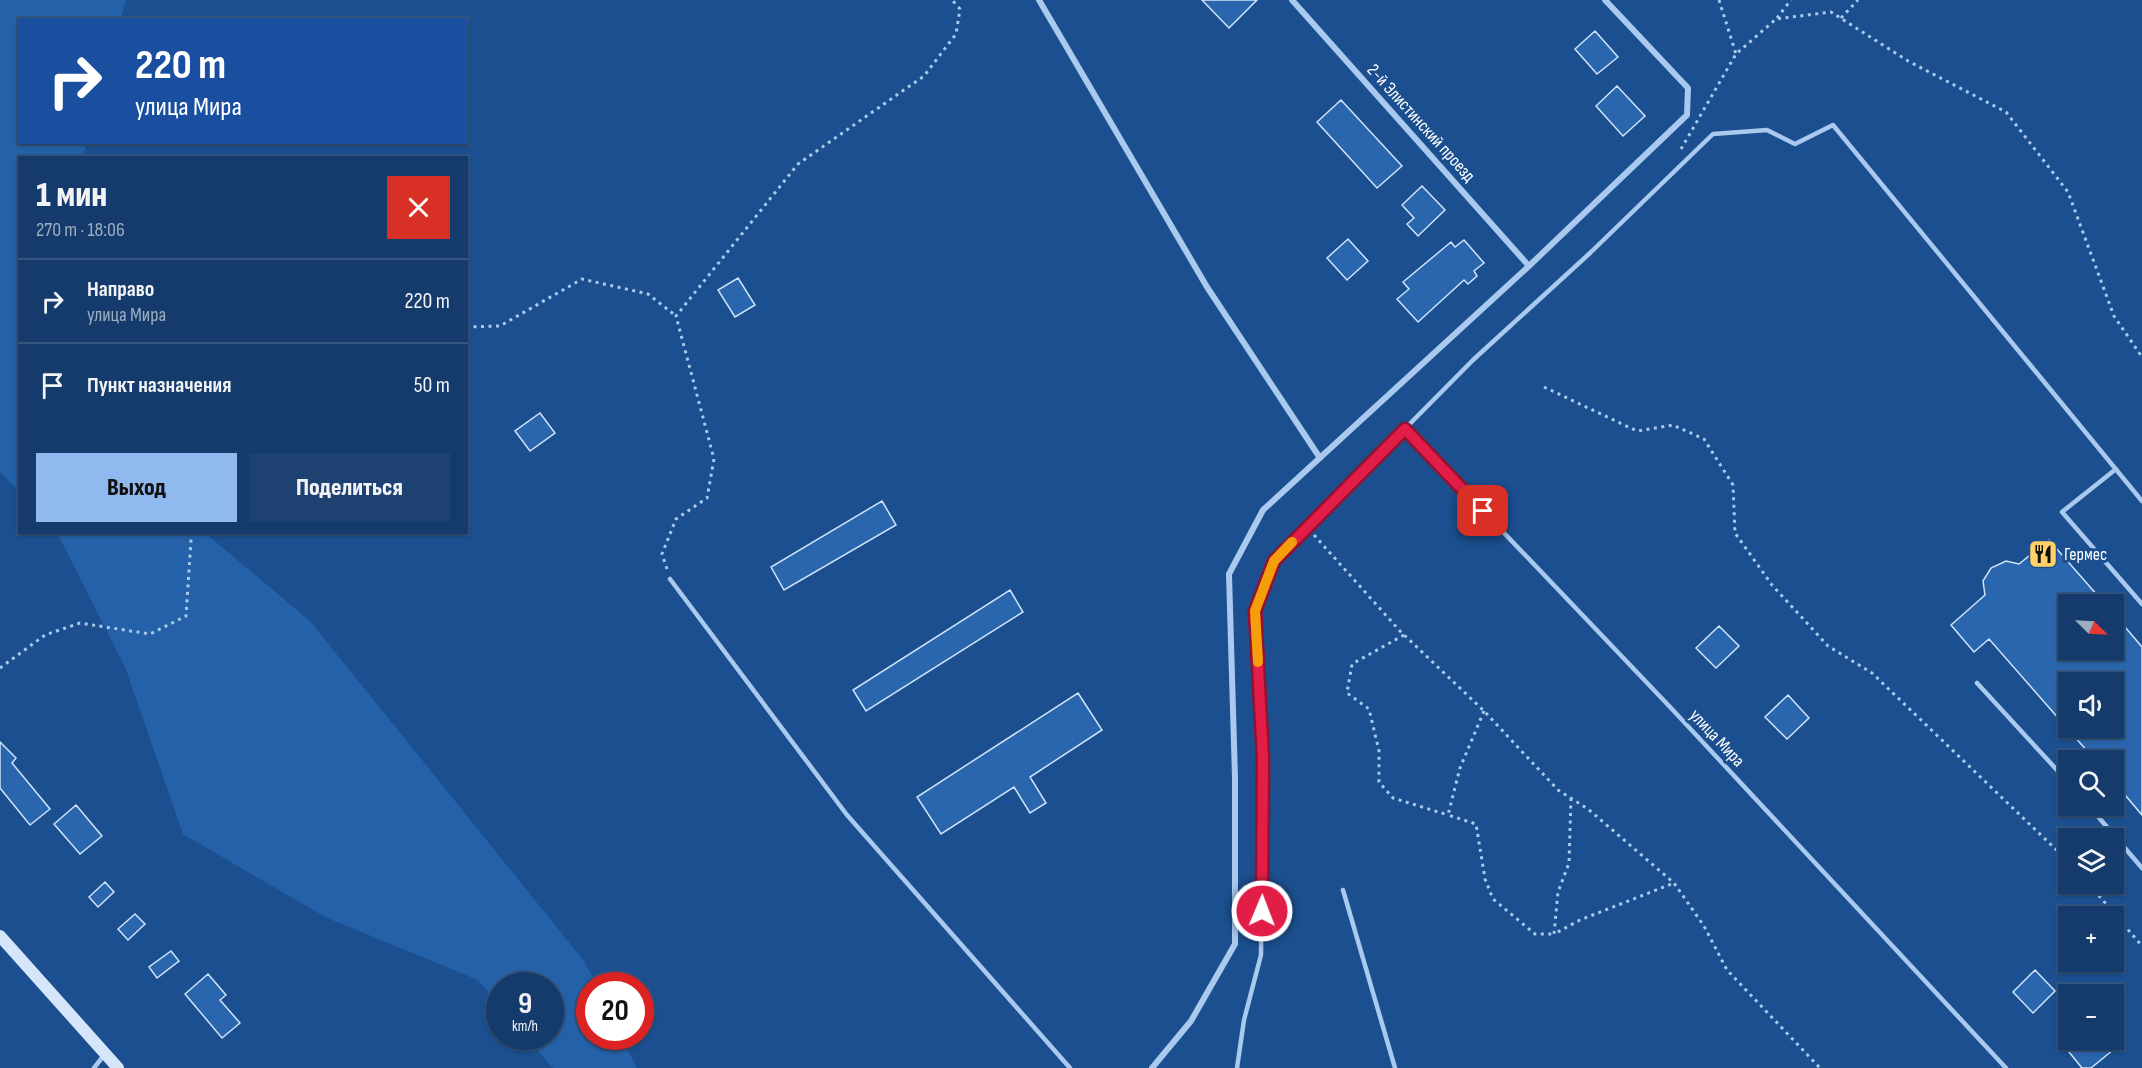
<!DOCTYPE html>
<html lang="ru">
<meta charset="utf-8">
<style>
body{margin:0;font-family:"Sofia Sans Condensed",sans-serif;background:#1d4271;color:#f1f3f6;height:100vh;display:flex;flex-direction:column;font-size:22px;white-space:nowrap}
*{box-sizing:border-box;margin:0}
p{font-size:20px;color:#9dadc1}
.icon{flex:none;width:33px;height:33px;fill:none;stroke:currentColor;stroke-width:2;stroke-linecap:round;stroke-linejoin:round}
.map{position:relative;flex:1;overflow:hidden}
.drawer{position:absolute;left:18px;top:156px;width:450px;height:378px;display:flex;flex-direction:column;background:#143b6b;border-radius:0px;box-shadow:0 2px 4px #0004,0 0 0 2px #33557e}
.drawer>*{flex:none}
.top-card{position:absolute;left:18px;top:18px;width:450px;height:126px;border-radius:0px;box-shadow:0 2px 4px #0004,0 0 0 2px #33557e;background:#1a4fa0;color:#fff;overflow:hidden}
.needle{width:39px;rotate:114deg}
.controls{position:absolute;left:2058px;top:594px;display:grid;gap:12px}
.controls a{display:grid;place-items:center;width:66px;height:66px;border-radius:0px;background:#143b6b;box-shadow:0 2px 4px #0004,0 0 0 2px #33557e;font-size:30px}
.speed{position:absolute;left:486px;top:972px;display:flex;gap:12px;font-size:30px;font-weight:700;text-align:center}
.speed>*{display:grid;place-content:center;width:78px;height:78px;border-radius:50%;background:#143b6b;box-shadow:0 2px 4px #0004,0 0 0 2px #33557e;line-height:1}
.speed small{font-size:15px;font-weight:400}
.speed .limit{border:9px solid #d22;background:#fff;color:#111}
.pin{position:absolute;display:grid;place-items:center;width:51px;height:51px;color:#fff;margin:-26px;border-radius:12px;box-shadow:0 3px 9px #0006}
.me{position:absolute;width:66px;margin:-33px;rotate:1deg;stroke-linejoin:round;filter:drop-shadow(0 0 4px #0008)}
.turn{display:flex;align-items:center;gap:21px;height:126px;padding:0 18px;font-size:27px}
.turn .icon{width:78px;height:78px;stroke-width:2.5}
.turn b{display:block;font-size:42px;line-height:51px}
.round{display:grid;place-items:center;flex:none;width:63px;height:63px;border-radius:0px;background:#1d4271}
.head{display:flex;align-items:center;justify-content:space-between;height:102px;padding:0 18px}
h1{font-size:36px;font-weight:800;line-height:45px}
.cta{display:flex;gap:12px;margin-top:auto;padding:12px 18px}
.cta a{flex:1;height:69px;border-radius:0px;background:#90b9f0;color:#111;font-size:24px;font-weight:800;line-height:69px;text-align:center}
.cta a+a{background:#1d4271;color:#f1f3f6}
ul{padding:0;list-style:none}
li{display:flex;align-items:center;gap:18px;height:84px;padding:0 18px;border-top:2px solid #33557e}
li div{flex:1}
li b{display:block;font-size:22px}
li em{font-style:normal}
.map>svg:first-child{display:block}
.green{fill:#2461a8}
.building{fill:#2a66ad;stroke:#cfe3fa;stroke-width:1.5;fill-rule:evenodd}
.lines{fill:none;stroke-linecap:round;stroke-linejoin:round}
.path{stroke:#a9c9ee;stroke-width:3;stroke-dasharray:3 4.5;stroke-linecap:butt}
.lane{stroke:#a9c9ee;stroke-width:4.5}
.street{stroke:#a9c9ee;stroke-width:6}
.secondary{stroke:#d6e6fa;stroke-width:12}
.route-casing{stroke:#92132f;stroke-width:15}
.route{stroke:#e11d48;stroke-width:10}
.slow{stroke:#f59e0b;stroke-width:10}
.labels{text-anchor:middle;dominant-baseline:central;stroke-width:6;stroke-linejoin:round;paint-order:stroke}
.street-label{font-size:18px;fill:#fff;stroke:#1b4f8f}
.poi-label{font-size:18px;fill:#fff;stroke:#1b4f8f;text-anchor:start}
</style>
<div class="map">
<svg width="2142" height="1068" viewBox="0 0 2142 1068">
<rect width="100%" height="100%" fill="#1b4f8f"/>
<path class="green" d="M0,0h126l-5,19 -101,1v122l67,1 -5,14 -62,1 -1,333 -19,-19z
M57,533h148l105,88 274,340 13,24 -7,1v50l31,1 16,31h-84l-27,-31 24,-1v-50h-50l-1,19 -21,-25 -153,-63 -142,-83 -58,-167z"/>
<path class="building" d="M1202,0h55l-28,28z
M1595,31l23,26 -21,17 -22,-25z
M1617,86l28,30 -22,20 -27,-30z
M1341,100l61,66 -25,22 -60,-66z
M1422,186l23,24 -27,26 -11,-12 7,-6 -12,-13z
M1348,239l20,22 -21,19 -20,-22z
M1464,240l20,23 -10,8 3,5 -9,8 -4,-4 -46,42 -21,-23 12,-10 -6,-7 48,-40 4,5z
M738,278l17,27 -20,12 -17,-27z
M540,413l15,20 -25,18 -15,-20z
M882,501l14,24 -112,65 -13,-23z
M2049,540l56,64h-37v46h46v-36l28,33v168l-28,-33v-22h-19l-106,-121 -15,13 -23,-27 34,-30 -2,-14 8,-13 15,-7 13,3zM2068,682h46v46h-46z
M1010,590l13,22 -157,99 -13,-21z
M1719,626l20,20 -23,22 -20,-20z
M1078,693l24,37 -72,47 16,26 -16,10 -16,-26 -73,47 -24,-37z
M1788,695l21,23 -22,21 -22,-22z
M0,742l16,16 -4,5 38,46 -20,16 -30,-37z
M76,805l26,31 -22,18 -26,-30z
M105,882l9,10 -16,15 -9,-10z
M135,914l10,10 -17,16 -10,-11z
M171,951l8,10 -22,17 -8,-11z
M2035,970l20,21 -22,22 -20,-21z
M208,974l18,21 -6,5 20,23 -18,15 -37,-44z
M2074,1040h30l9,10 -22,18h-9l-17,-21z"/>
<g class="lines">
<path class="path" d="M1719,0l17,54
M1777,18l14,-18
M1841,18l17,-18
M1681,149l55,-95 40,-35 55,-7 77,49 98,51 62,80 46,124 28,41
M466,327l34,-1 82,-47 66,15 28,22
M1544,387l93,44 36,-6 31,14 29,46 2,48 37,52 56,61 44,27 196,188
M1314,535l86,96 84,80 74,79 30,19 86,74 30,43 23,44 93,98
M667,569l-5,-15 14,-35 31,-21 7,-39 -38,-143 122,-152 126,-88 32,-42 4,-25 -8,-9
M1404,635l-52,29 -5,29 22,16 10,42v31l14,16 55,17
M0,668l45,-33 35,-12 70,11 36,-18 5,-76 2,-8
M1484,711l-24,57 -12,47 28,9 9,55 8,20 42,35h19
M1571,798l-2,65 -11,29 -4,42 26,-14 94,-37
M2089,884l53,62"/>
<path class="lane" d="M1405,429l266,279 335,360
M2116,469l-54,43 80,92
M670,579l177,236 223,253
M1977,683l91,99
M2089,806l53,62
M1343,890l52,178
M94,1068l11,-14
M1237,1068l7,-48 17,-65 2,-197 -8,-147 19,-50 199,-201 117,-107 123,-119 54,-4 28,14 38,-19 309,376"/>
<path class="street" d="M1039,0l168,287 113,171
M1292,0l237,266
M1152,1068l39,-47 44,-77v-166l-6,-204 34,-64 266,-244 158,-151 1,-27 -83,-88"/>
<path class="secondary" d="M0,936l118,132"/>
</g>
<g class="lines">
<g class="route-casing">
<path id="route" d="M1262,911l1,-153 -8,-147 19,-50 131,-132 78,82"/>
</g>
<use href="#route" class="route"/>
<path class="slow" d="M1258,662l-3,-51 19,-50 18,-19"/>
</g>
<defs>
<g id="restaurant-square" transform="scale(1.5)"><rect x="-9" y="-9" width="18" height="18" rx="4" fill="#ffd166" stroke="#1b4f8f"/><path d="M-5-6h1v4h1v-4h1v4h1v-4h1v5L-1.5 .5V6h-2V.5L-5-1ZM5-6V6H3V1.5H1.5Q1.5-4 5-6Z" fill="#111"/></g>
</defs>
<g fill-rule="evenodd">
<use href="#restaurant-square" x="2043" y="554"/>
</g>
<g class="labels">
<g class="street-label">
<text transform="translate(1421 123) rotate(48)">2-й Элистинский проезд</text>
<text transform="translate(1717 738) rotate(47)">улица Мира</text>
</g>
<g class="poi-label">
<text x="2064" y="554">Гермес</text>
</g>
</g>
</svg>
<div class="controls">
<a><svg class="needle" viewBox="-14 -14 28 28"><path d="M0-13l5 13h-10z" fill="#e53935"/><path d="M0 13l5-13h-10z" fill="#9dadc1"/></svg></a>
<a><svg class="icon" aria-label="sound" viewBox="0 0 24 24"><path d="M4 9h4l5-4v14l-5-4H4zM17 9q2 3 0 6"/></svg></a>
<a><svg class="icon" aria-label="search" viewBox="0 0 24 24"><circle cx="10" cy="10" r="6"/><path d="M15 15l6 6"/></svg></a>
<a><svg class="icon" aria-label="layers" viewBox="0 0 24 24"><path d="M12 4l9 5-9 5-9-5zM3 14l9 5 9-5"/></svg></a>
<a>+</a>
<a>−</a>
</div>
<div class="speed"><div>9<small>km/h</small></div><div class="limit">20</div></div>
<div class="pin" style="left:1483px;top:511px;background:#d93025"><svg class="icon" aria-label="arrive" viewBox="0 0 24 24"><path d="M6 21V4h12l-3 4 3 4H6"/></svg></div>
<svg class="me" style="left:1262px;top:911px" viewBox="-20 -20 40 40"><circle r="17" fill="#e11d48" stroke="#fff" stroke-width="3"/><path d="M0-11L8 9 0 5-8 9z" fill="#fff"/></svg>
<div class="top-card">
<div class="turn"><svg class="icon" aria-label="right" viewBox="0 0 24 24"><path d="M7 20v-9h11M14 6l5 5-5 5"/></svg><div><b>220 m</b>улица Мира</div></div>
</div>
<section class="drawer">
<div class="head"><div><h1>1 мин</h1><p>270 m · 18:06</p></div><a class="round" style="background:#d93025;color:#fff"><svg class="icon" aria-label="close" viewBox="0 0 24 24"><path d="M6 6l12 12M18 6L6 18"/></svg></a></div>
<ul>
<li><svg class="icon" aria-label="right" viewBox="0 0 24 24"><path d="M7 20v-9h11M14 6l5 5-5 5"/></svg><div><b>Направо</b><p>улица Мира</p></div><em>220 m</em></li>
<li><svg class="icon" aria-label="arrive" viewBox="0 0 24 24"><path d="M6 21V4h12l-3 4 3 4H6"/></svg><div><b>Пункт назначения</b></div><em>50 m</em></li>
</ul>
<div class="cta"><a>Выход</a><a>Поделиться</a></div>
</section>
</div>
